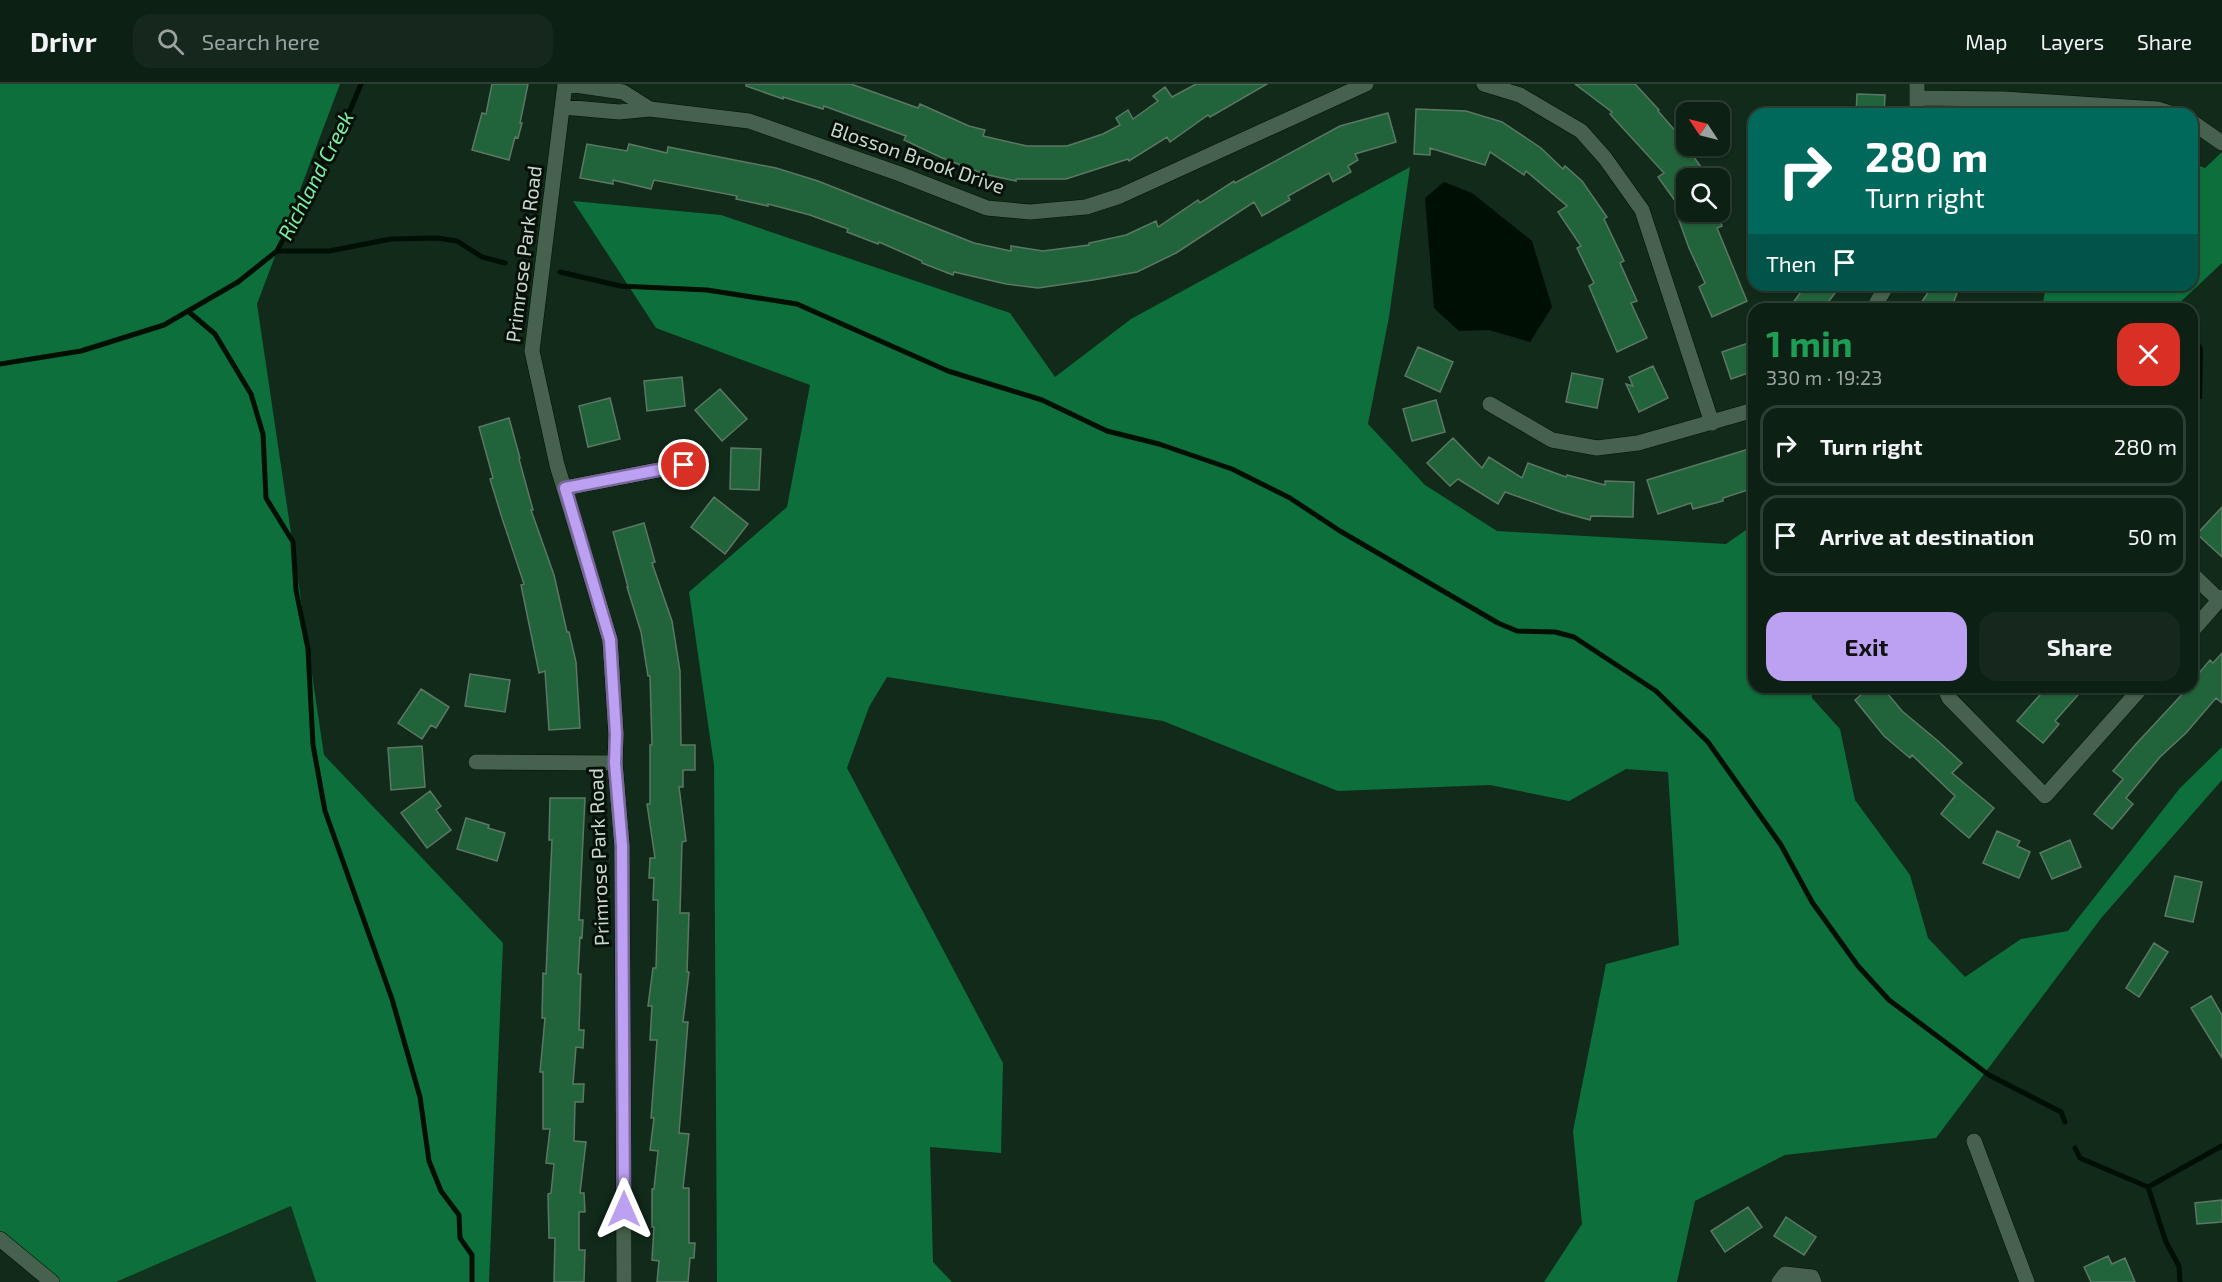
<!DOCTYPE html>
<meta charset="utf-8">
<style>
body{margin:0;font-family:"Exo 2",sans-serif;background:#16281d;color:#f1f3f6;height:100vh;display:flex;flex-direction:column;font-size:22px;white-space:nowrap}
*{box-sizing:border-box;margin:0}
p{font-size:20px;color:#9aa3a0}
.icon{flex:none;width:33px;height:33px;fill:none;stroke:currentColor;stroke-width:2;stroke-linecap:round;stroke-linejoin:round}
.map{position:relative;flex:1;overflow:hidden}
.side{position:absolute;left:1748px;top:219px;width:450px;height:390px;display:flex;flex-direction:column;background:#0d2014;border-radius:18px;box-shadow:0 2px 4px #0004,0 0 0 2px #2d3e34}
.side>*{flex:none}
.hud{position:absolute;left:1748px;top:24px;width:450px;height:183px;border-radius:18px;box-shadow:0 2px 4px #0004,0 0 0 2px #2d3e34;background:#00695c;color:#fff;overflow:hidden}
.needle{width:39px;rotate:305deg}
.tools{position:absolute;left:1676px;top:18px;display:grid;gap:12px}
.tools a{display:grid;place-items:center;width:54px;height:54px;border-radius:12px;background:#0d2014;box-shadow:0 2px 4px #0004,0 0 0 2px #2d3e34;font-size:30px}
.pin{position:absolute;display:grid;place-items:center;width:51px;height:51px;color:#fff;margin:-26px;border:3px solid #fff;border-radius:50%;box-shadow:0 2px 6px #0007}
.me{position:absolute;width:66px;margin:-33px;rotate:0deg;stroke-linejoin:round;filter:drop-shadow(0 0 4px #0008)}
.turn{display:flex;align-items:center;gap:21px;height:126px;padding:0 18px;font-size:27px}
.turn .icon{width:78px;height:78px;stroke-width:2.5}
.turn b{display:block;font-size:42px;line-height:51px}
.then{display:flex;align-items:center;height:57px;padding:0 18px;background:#0003;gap:12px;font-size:22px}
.round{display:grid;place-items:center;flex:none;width:63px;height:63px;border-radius:18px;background:#16281d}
.headline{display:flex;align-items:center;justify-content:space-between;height:102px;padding:0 18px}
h1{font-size:36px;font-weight:700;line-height:45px;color:#1e9e55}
.cta{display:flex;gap:12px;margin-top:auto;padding:12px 18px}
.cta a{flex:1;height:69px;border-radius:18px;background:#bca0f2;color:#111;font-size:24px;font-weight:700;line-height:69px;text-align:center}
.cta a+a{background:#16281d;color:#f1f3f6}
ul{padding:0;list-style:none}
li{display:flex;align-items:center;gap:18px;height:81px;margin:0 12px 9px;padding:0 6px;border:3px solid #2d3e34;border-radius:18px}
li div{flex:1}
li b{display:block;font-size:22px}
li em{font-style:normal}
header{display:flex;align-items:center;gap:36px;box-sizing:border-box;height:84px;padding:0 30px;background:#0d2014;border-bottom:2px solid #2d3e34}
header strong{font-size:28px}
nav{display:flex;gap:33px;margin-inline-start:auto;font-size:21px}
.search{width:420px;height:54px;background:#16281d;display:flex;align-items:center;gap:15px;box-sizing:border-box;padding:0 21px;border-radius:18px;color:#9aa3a0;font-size:22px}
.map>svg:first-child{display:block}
.built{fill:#12331e}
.forest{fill:#0d6f3c}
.water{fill:#000f03}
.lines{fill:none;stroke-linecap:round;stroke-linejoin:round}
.stream{stroke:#000f03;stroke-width:5}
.building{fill:#21633b;stroke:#5c7864;stroke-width:1.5}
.street-casing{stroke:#001305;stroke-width:16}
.street{stroke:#46624e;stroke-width:15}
.route-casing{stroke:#7a689d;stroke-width:15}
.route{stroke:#bca0f2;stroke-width:10}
.labels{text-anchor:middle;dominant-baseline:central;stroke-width:6;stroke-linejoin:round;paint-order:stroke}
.street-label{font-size:20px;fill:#c9d8cc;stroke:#061009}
.water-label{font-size:21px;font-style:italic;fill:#7deea4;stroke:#061009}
</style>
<header>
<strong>Drivr</strong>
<div class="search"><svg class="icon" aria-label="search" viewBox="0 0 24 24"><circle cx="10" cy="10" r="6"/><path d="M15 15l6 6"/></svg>Search here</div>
<nav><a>Map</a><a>Layers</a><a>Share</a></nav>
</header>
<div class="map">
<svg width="2222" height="1198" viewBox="0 0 2222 1198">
<rect width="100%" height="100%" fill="#112a1a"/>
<path class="built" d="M292,1122l24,76h-200z"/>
<path class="forest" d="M0,0h340l-83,220 67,451 179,188 -14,339h-173l-25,-76 -175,76h-56l-60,-42z
M2222,68v111l-49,46h-131l4,-24h146v-122l13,5z
M1410,83l-21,150 -21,107 57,61 72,46 229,13 27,-19 1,162h58v11l28,31 15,71 55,75 18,63 37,39 56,-38 47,-8 112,-143 42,-41v33l-120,137 -166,221 -151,17 -90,46 -18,81h-133l38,-58 -9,-93 33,-167 73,-19 -11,-173 -42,-3 -57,32 -79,-16 -152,6 -175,-70 -276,-44 -18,30 -22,61 156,295 -2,90 -71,-6 3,115 19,20h-235l-3,-517 -25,-173 98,-85 23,-122 -154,-57 -83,-127 148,14 289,98 45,64 76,-58z"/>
<path class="water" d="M1444,98l28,11 60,48 20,66 -22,35 -41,-12 -30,1 -25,-23 -9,-110z
M2192,245l11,20 -1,50 -10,1z"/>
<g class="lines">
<path class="stream" d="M277,167h52l62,-12 46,-1 20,3 25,16 23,6
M560,188l60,14 87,4 90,14 151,67 94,29 65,31 52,13 73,25 58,29 50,33 158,92 19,8 38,1 19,5 82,54 52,51 73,103 31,57 46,64 31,34 100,75 72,37 4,10
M189,228l26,22 36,60 12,40 3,64 27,44 3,48 12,59 5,96 12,66 67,188 28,98 9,64 12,30 18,24 1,23 12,17v27
M0,280l81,-13 83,-26 74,-43 39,-31 74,-143 10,-24
M2075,1064l5,10 68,29 18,55 13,24 1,16
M2148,1103l74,-41"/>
</g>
<path class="building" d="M492,0h36l-8,39h2l-4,15 -3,-1 -6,23 -37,-10 10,-37 4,1z
M746,0h105l67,24 2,-4 49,22 16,4 -2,6 44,10h40l36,-12 17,-9 -4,-7 12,-8 5,9 25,-18 -5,-5 12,-9 7,10 24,-13h71l-57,33 -2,-2 -38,27 -3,-5 -38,24 -1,-2 -62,20h-50v2l-32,-7 -44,-17 -36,-17 2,-4 -82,-30 -1,3 -40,-12v2l-37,-13z
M1575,0h60l24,26 -1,1 20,23 8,-7v19l15,21 -6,4 6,7h-15v34h31l5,14 -5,2 30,73 -35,16 -13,-30 6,-4 -16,-35 -13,-36h7l-25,-35 6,-4 -54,-59 2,-2z
M1857,10l28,1 -1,19h-28z
M1416,25l50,2 36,11 39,26 22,21 2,-3 17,15 25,36 -3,2 20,42 -4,2 17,38 -6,2 16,35 -30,14 -28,-66 5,-3 -17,-35 4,-2 -23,-34 9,-6 -41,-35 -2,4 -34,-23 -5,13 -55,-17v7l-16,-1z
M1388,29l8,29 -41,12 3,6 -10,6 3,6 -18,10 -4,-9 -41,23 2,4 -28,16 -8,-14 -78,51 -39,19 -44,8 -55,8 -32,-4 -52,-12 -1,3 -31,-12v-2l-43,-19 -1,2 -31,-12 1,-3 -38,-14 -42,-11v2l-32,-7 1,-3 -83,-16 -3,9 -38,-9v4l-33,-6 7,-34 40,7 2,-7 38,9 1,-6 108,21 42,13 156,62 37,8v-5l32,5 46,-6v-2l37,-8 30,-14 2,6 40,-27 2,3 34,-22 1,2 105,-57z
M1806,201h35l-18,24h-23l-8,-5z
M1933,201h27l-9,24h-34z
M1754,257v30l-23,8 -9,-27z
M1418,263l35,15 -13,30 -35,-16z
M1653,282l15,32 -29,14 -13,-28 7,2 -4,-9z
M1572,289l31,6 -6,29 -31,-6z
M682,293l3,29 -38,5 -3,-30z
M720,305l27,30 -25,22 -27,-31z
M610,314l10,41 -32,8 -9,-41z
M1436,316l9,32 -33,9 -9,-32z
M509,334l11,40 -1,1 14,51h-2l23,65 13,57h2l7,30 4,66 -31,2 -4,-59 -6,2 -18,-88 3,-1 -22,-66 -12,-39 3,-1 -14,-51z
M1453,354l29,30 7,-11 33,21 6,-15 38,14 1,-2 38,10v-4l29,1 -1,35 -42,-1 -1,4 -29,-8 -56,-20 -7,12 -40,-25 -8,7 -23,-23z
M731,364l30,1 -2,41 -29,-1z
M1749,365l5,13v26l-31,10v3l-30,8 -2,-6 -33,11 -11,-34z
M714,413l34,27 -23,30 -34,-27z
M2222,423v50l-25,-23z
M644,439l11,39 -3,1 20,58 8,50 1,74h14v25h-12v17h-4l7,54 -4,1 -2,71h9l-2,59h2l-6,50h5l-9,111 10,1 -6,54h6v55h6l-1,15h-4l-2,24h-31l2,-21 -7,-1 2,-33h-2v-38h2l4,-38 -8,-1 4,-32h-3l6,-78h-7l2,-34h-4l5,-38h3l2,-68h-5l1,-22h-5l1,-20h5l-8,-54h3v-59h2l-2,-69h-2l-7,-44 -14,-45h1l-15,-55z
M2222,569v50l-6,-5 -30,35 -26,24 -34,41 7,6 -21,25 -18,-15 29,-35 -10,-8 23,-27 53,-57h3l2,-8 16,-19 3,3z
M470,590l40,6 -5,32 -40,-6z
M1870,603h12l20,24 36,30 24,22 -10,10 42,35 -25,30 -28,-24 14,-18 -43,-41 -2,3 -26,-22 -29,-36z
M2047,603h38l-30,34 4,3 -16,19 -26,-22z
M421,605l28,18 -13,21 -5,-3 -9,14 -24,-16z
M422,662l3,41 -34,3 -3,-42z
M430,707l11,15 -5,4 15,20 -24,18 -26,-35z
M550,714h35l-6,122h4l-1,18 -2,-1 -2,37h3l-2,56h5l-1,18 -7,-1 -3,37h11l-1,18h-8l-1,39 12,1 -6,51h4l1,19h-6v38h6l-1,32h-30l1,-44h-6l-1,-44 3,-1 3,-29 -8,-1 4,-34h-7v-57h-3l5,-54h-3l1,-45 3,1 6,-134h-3z
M466,734l23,7 -1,3 17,5 -8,28 -40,-12z
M1997,747l23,10 -3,5 13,6 -11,26 -36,-15z
M2070,756l11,27 -29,12 -12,-26z
M2175,792l27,6 -9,40 -28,-6z
M2154,859l14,9 -29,45 -13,-9z
M2211,912l11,19v43l-31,-50z
M2222,1116v22l-25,2 -2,-21z
M1748,1123l14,20 -37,25 -14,-21z
M1786,1133l30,20 -12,18 -30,-19z
M2108,1172l4,8 13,-6 10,24h-44l-7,-15z"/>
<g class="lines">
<g class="street-casing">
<path id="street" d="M565,0l-33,267 25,114 53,175 6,94 -1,29 7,83 2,436
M568,0l55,8 27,17
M1484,0l36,11 61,36 24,27 37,52 70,213
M1917,0v30
M1919,14l85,1 153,10 16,5
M563,23l56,5 31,-3 99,12 151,53 87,34 43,4 56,-5 34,-11 246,-112
M2192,38l30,21
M1873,225l14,-24
M1490,320l62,36 45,8 41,-5 116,-33
M565,404l119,-23
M2192,490l27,26
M2192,547l30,-34
M1944,603l5,11 96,98 97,-109
M476,678l139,1
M1974,1057l53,141
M0,1155l52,43
M1779,1198l6,-8 27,3 2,5"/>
</g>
<use href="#street" class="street"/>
</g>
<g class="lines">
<g class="route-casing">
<path id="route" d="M624,1125l-2,-363 -7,-83 1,-29 -6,-94 -45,-152 119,-23"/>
</g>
<use href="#route" class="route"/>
</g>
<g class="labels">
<g class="street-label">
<text transform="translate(918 73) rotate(19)">Blosson Brook Drive</text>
<text transform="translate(523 170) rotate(-83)">Primrose Park Road</text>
<text transform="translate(598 773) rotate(-92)">Primrose Park Road</text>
</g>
<g class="water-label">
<text transform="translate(315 91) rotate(-63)">Richland Creek</text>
</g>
</g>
</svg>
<div class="tools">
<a><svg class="needle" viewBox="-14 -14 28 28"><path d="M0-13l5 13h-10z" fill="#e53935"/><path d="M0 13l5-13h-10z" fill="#9aa3a0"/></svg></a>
<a><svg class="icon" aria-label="search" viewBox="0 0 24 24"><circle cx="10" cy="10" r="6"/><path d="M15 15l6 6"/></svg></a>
</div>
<div class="pin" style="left:684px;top:381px;background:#d93025"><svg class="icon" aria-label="arrive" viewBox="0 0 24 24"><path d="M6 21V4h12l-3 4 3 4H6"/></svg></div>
<svg class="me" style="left:624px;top:1125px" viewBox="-20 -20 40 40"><path d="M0-17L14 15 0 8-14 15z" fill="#bca0f2" stroke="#fff" stroke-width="4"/></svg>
<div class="hud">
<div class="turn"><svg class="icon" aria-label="right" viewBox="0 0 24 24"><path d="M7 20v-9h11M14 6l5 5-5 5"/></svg><div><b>280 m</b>Turn right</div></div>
<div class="then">Then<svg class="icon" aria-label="arrive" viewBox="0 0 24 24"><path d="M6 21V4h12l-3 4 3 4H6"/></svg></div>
</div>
<section class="side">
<div class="headline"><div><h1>1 min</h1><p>330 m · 19:23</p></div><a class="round" style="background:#d93025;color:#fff"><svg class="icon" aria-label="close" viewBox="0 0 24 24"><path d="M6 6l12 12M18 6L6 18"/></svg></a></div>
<ul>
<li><svg class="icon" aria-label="right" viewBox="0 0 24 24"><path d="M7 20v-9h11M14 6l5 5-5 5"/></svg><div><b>Turn right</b></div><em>280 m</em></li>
<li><svg class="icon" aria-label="arrive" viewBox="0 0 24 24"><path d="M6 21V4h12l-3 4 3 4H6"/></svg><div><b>Arrive at destination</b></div><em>50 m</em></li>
</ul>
<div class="cta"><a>Exit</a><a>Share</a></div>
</section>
</div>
